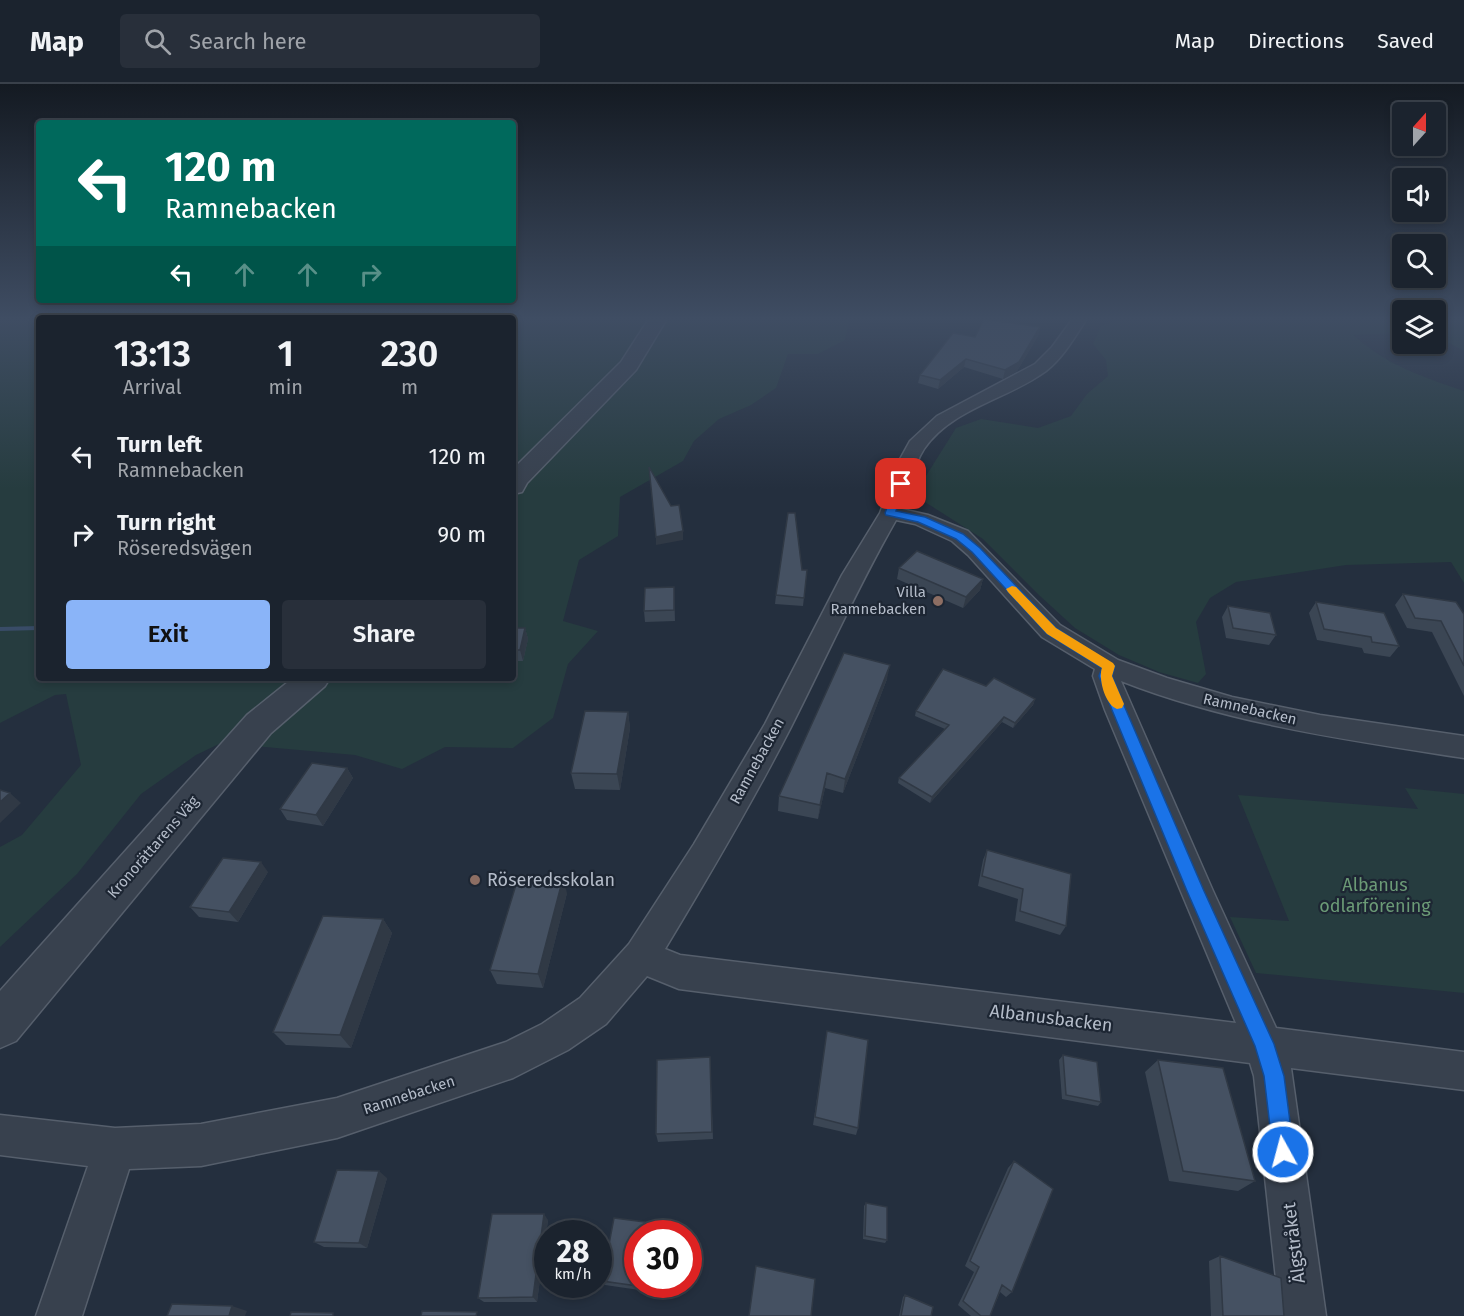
<!DOCTYPE html>
<meta charset="utf-8">
<style>
body{margin:0;font-family:"Fira Sans",sans-serif;background:#282f3a;color:#f1f3f6;height:100vh;display:flex;flex-direction:column;font-size:22px;white-space:nowrap}
*{box-sizing:border-box;margin:0}
p{font-size:20px;color:#a0a4aa}
.icon{flex:none;width:33px;height:33px;fill:none;stroke:currentColor;stroke-width:2;stroke-linecap:round;stroke-linejoin:round}
.map{position:relative;flex:1;overflow:hidden}
.details{position:absolute;left:36px;top:231px;width:480px;height:366px;display:flex;flex-direction:column;background:#1b232e;border-radius:6px;box-shadow:0 3px 9px #0003,0 0 0 2px #39404a}
.details>*{flex:none}
.banner{position:absolute;left:36px;top:36px;width:480px;height:183px;border-radius:6px;box-shadow:0 3px 9px #0003,0 0 0 2px #39404a;background:#00695c;color:#fff;overflow:hidden}
.needle{width:39px;rotate:21deg}
.fabs{position:absolute;left:1392px;top:18px;display:grid;gap:12px}
.fabs a{display:grid;place-items:center;width:54px;height:54px;border-radius:6px;background:#1b232e;box-shadow:0 3px 9px #0003,0 0 0 2px #39404a;font-size:30px}
.speed{position:absolute;left:534px;top:1136px;display:flex;gap:12px;font-size:30px;font-weight:700;text-align:center}
.speed>*{display:grid;place-content:center;width:78px;height:78px;border-radius:50%;background:#1b232e;box-shadow:0 3px 9px #0003,0 0 0 2px #39404a;line-height:1}
.speed small{font-size:15px;font-weight:400}
.speed .limit{border:9px solid #d22;background:#fff;color:#111}
.pin{position:absolute;display:grid;place-items:center;width:51px;height:51px;color:#fff;margin:-26px;border-radius:12px;box-shadow:0 3px 9px #0006}
.me{position:absolute;width:66px;margin:-33px;rotate:353deg;stroke-linejoin:round;filter:drop-shadow(0 0 4px #0008)}
.turn{display:flex;align-items:center;gap:21px;height:126px;padding:0 30px;font-size:27px}
.turn .icon{width:78px;height:78px;stroke-width:2.5}
.turn b{display:block;font-size:42px;line-height:51px}
.lanes{display:flex;align-items:center;height:57px;padding:0 30px;background:#0003;justify-content:center;gap:30px;direction:ltr}
.lanes .off{opacity:.35}
.eta{display:flex;justify-content:space-evenly;align-items:center;height:102px;text-align:center}
.eta b{font-size:36px;font-weight:600;line-height:42px}
.cta{display:flex;gap:12px;margin-top:auto;padding:12px 30px}
.cta a{flex:1;height:69px;border-radius:6px;background:#8ab4f8;color:#111;font-size:24px;font-weight:600;line-height:69px;text-align:center}
.cta a+a{background:#282f3a;color:#f1f3f6}
ul{padding:0;list-style:none}
li{display:flex;align-items:center;gap:18px;height:78px;padding:0 30px}
li div{flex:1}
li b{display:block;font-size:22px}
li em{font-style:normal}
header{display:flex;align-items:center;gap:36px;box-sizing:border-box;height:84px;padding:0 30px;background:#1b232e;border-bottom:2px solid #39404a}
header strong{font-size:28px}
nav{display:flex;gap:33px;margin-inline-start:auto;font-size:21px}
.search{width:420px;height:54px;background:#282f3a;display:flex;align-items:center;gap:15px;box-sizing:border-box;padding:0 21px;border-radius:6px;color:#a0a4aa;font-size:22px}
.map>svg:first-child{display:block}
.green{fill:#263c3f;fill-rule:evenodd}
.lines{fill:none;stroke-linecap:round;stroke-linejoin:round}
.stream{fill:#394c67;fill-rule:evenodd}
.minor-casing{stroke:#565f6c;stroke-width:3}
.tertiary-casing{stroke:#565f6c;stroke-width:3}
.minor{fill:#38414e;fill-rule:evenodd}
.tertiary{fill:#38414e;fill-rule:evenodd}
.wall{fill:#3b4654}
.shaded-wall{fill:#303945}
.building{fill:#455162;stroke:#303945;stroke-width:1.5}
.route{fill:#1a73e8;stroke:#114b97;stroke-width:1.5}
.slow{fill:#f59e0b}
.education-dot{fill:#8d6e63;stroke:#1d2633;stroke-width:2}
.labels{text-anchor:middle;dominant-baseline:central;stroke-width:4.5;stroke-linejoin:round;paint-order:stroke}
.poi-label{font-size:15px;fill:#b4bcc9;stroke:#1d2633;text-anchor:end}
.street-label{font-size:15px;fill:#b4bcc9;stroke:#1d2633}
.near-poi-label{font-size:18px;fill:#b4bcc9;stroke:#1d2633;text-anchor:start}
.near-park-label{font-size:18px;fill:#6b9a76;stroke:#1d2633}
.near-street-label{font-size:18px;fill:#b4bcc9;stroke:#1d2633}
</style>
<header>
<strong>Map</strong>
<div class="search"><svg class="icon" aria-label="search" viewBox="0 0 24 24"><circle cx="10" cy="10" r="6"/><path d="M15 15l6 6"/></svg>Search here</div>
<nav><a>Map</a><a>Directions</a><a>Saved</a></nav>
</header>
<div class="map">
<svg width="1464" height="1232" viewBox="0 0 1464 1232">
<rect width="100%" height="100%" fill="#242f3e"/>
<path class="green" d="M0,233h850l-5,23 -27,14h-30l-12,34 -25,17 -32,14 -25,22 -11,20 -63,36 -2,39 -39,24 -16,61 35,10 -30,33 -15,54 -40,30 -68,-1 -43,22 -47,-14 -134,-12 -25,12 -55,39 -64,80 -77,73v-100l22,-12 59,-70 -15,-71 -11,1 -55,28zM39,234h474v360h-474z
M1126,233h276v16l-49,2c36,31 67,41 111,56v192l-13,-21 -105,3 -110,17 -26,16 -14,24 10,52 -8,9 -39,-11 -40,-17 -44,-27 -35,-32 -57,-57 -69,-44 42,-67 25,-9 57,9 33,-12 16,-22 21,-18 -2,-16 -13,-16 8,-18z
M1436,233h28v34l-28,-15z
M1405,704l59,6v199l-208,-20 -26,-56 59,4 -51,-126 180,14z"/>
<g class="lines">
<path class="stream" d="M39,542v4l-39,1v-4z"/>
<g class="minor-casing">
<path id="minor" d="M1074,233h14c-12,18 -24,40 -42,54 -38,28 -94,37 -122,78 -12,18 -14,41 -22,60l26,6 40,16 92,94 58,35 49,18 65,19 88,18 144,21v22c-116,-18 -233,-34 -343,-77l92,210 63,137 188,24v38l-173,-22 35,248h-46l-26,-240 -4,-13 -571,-74 -32,-13 -41,48 -38,26 -55,28 -176,60 -136,28 -72,3 -47,147h-46l52,-150 -88,-11v-40l115,13 86,-4 136,-26 169,-56 36,-18 38,-26 49,-54 65,-100 71,-120 77,-149 38,-62 19,-52 11,-20 27,-25 98,-52 17,-17zM896,436l19,4 37,17 16,14 74,82 53,32 -2,7 12,34 131,313 -556,-68 -15,-6c44,-73 87,-146 126,-222 35,-69 66,-139 105,-207z"/>
</g>
<g class="tertiary-casing">
<path id="tertiary" d="M650,233h18l-32,53 -109,113 -5,9 -9,2v-25l108,-107z
M293,594h37l-5,8 -54,47 -255,308 -16,7v-57l247,-276z"/>
</g>
<use href="#minor" class="minor"/>
<use href="#tertiary" class="tertiary"/>
</g>
<path class="wall" d="M1040,243l-2,9 -21,35 -14,8 -39,-12 -26,22 -20,-6 2,-8 55,-38z
M899,484l84,11 -3,11 -17,18 -66,-29z
M807,486l-4,36 -28,-2 1,-9z
M674,503l1,34 -30,1 -1,-11z
M1403,510l61,20v82l-32,-64 -25,-4 -12,-23z
M1316,518l83,44 -9,11 -26,-4 -2,-5 -45,-8 -8,-27z
M1228,522l48,29 -7,10 -43,-7 -4,-21z
M513,544h12l3,11 -5,22h-10z
M887,595l-44,114 -18,-5 -7,31 -40,-8 1,-15z
M986,602l49,13 -2,6 -20,23 -11,-6 -72,81 -32,-20 1,-5 46,-49 -30,-13 1,-5z
M628,628l2,16 -10,62 -45,-1 -4,-16z
M347,684l6,10 -30,48 -36,-6 -7,-11z
M987,766l79,76 -6,9 -45,-14 3,-22 -40,-13 5,-26z
M268,788l-30,50 -39,-5 -9,-10z
M567,809l-24,95 -46,-4 -7,-14z
M383,835l9,14 -41,115 -65,-3 -13,-13z
M827,947l31,97 -2,7 -43,-10z
M1063,971l38,47 -3,4 -36,-7 -3,-39z
M710,973l3,82 -55,3 -2,-8z
M1158,976l97,121 -17,10 -69,-10 -24,-109z
M1014,1077l-2,131 -6,5 -6,-5 -10,24h-19l-13,-11 16,-33 -9,-6 43,-98z
M387,1094l-20,70 -43,-1 -10,-5z
M866,1119l21,37 -2,3 -22,-4 1,-33z
M548,1136l-11,82h-53l-6,-4z
M669,1147l-9,62 -55,-8 -3,-4z
M1220,1172l64,60h-73l-2,-55z
M905,1211l26,21h-32l4,-19z"/>
<path class="shaded-wall" d="M1040,243l-2,9 -21,35 -14,8 2,-9z
M966,275l-2,8 -26,22 2,-9z
M683,447v9l-27,5v-8z
M983,495l-3,11 -17,18 3,-11z
M525,544l3,11 -5,22 -3,-11z
M890,581l-3,14 -44,114 2,-14z
M1035,615l-2,6 -20,23 2,-5z
M628,628l2,16 -10,62 -3,-16z
M1004,633l-2,5 -72,81 2,-6z
M347,684l6,10 -30,48 -7,-11z
M827,689l-2,15 -7,31 2,-14z
M10,709l11,10 -21,20v-21z
M261,778l7,10 -30,50 -9,-10z
M563,794l4,15 -24,95 -5,-14z
M383,835l9,14 -41,115 -11,-13z
M379,1087l8,7 -20,70 -8,-5z
M544,1130l4,6 -11,82 -4,-5z
M659,1200h3l-2,9 -1,-4z
M232,1222l15,5 -2,5h-16z"/>
<path class="building" d="M984,235l56,8 -21,35 -14,8 -39,-11 -26,21 -20,-5 33,-42 22,4z
M649,383l22,39 8,-1 4,26 -27,6z
M788,429h7l7,57h5l-3,28 -28,-3z
M917,467l66,28 -17,18 -67,-29z
M674,503v23l-30,1 1,-23z
M1403,510l53,8 8,12v52l-23,-45 -26,-3z
M1316,518l68,11 15,33 -27,-4 -1,-5 -47,-8z
M1228,522l42,7 6,22 -43,-7z
M513,544h12l-5,22h-7z
M844,569l46,12 -45,114 -18,-6 -7,32 -41,-9z
M943,585l43,17 8,-8 41,21 -20,24 -11,-6 -72,80 -33,-19 50,-53 -33,-14z
M585,627l43,1 -11,62 -46,-1z
M312,679l35,5 -31,47 -36,-6z
M0,706l10,3 -10,9z
M987,766l84,24 -5,52 -46,-15 3,-22 -41,-13z
M223,774l38,4 -32,50 -39,-5z
M519,791l44,3 -25,96 -48,-4z
M323,832l60,3 -43,116 -67,-3z
M827,947l41,9 -10,88 -43,-11z
M1063,971l34,7 4,40 -35,-7z
M710,973l2,75 -56,2 1,-74z
M1158,976l65,8 32,113 -72,-10z
M1014,1077l39,28 -41,103 -10,-7 -12,31h-9l-18,-15 16,-34 -9,-6z
M337,1086l42,1 -20,72 -45,-1z
M866,1119l21,4v33l-22,-4z
M492,1130h52l-11,83 -55,1z
M614,1134l54,7 -1,8h-29v51h21v5l-57,-8z
M1220,1172l61,22 3,38h-61z
M756,1182l59,13 -4,37h-62z
M905,1211l28,12 -2,9h-30z
M172,1220l60,2 -3,10h-62z
M422,1227l55,1 -1,4h-55z
M291,1228l42,1v3h-43z"/>
<linearGradient id="sky" x2="0" y2="1"><stop stop-color="#141a22"/><stop offset="0.58" stop-color="#3f4d63"/><stop offset="1" stop-color="#3f4d63" stop-opacity="0"/></linearGradient>
<rect width="1464" height="405" fill="url(#sky)"/>
<path class="route" d="M901,397l5,3 -10,27 29,6 38,17 17,14 76,80 59,38 -3,10 14,34 78,181 70,153 10,32 10,76 -3,7 -8,3 -7,-3 -3,-7 -9,-76 -9,-30 -68,-155 -75,-181 -13,-34 3,-8 -55,-34 -75,-82 -16,-13 -38,-17 -32,-7 -1,-2 11,-29z"/>
<path class="slow" d="M1012,502l4,1 40,41 57,35 2,3 -3,10 12,28 -2,4 -5,1c-12,-4 -19,-31 -15,-41l-55,-34 -39,-42 -2,-3z"/>
<g class="education-dot">
<circle cx="938" cy="517" r="6"/>
<circle cx="475" cy="796" r="6"/>
</g>
<g class="labels">
<g class="poi-label">
<text x="926" y="508">Villa<tspan x="926" dy="17">Ramnebacken</tspan></text>
</g>
<g class="street-label">
<text transform="translate(1250 625) rotate(13)">Ramnebacken</text>
<text transform="translate(757 677) rotate(-61)">Ramnebacken</text>
<text transform="translate(153 763) rotate(-49)">Kronorättarens Väg</text>
<text transform="translate(409 1011) rotate(-18)">Ramnebacken</text>
</g>
<g class="near-poi-label">
<text x="487" y="796">Röseredsskolan</text>
</g>
<g class="near-park-label">
<text x="1375" y="801">Albanus<tspan x="1375" dy="21">odlarförening</tspan></text>
</g>
<g class="near-street-label">
<text transform="translate(1051 934) rotate(7)">Albanusbacken</text>
<text transform="translate(1294 1159) rotate(-97)">Älgstråket</text>
</g>
</g>
</svg>
<div class="fabs">
<a><svg class="needle" viewBox="-14 -14 28 28"><path d="M0-13l5 13h-10z" fill="#e53935"/><path d="M0 13l5-13h-10z" fill="#a0a4aa"/></svg></a>
<a><svg class="icon" aria-label="sound" viewBox="0 0 24 24"><path d="M4 9h4l5-4v14l-5-4H4zM17 9q2 3 0 6"/></svg></a>
<a><svg class="icon" aria-label="search" viewBox="0 0 24 24"><circle cx="10" cy="10" r="6"/><path d="M15 15l6 6"/></svg></a>
<a><svg class="icon" aria-label="layers" viewBox="0 0 24 24"><path d="M12 4l9 5-9 5-9-5zM3 14l9 5 9-5"/></svg></a>
</div>
<div class="speed"><div>28<small>km/h</small></div><div class="limit">30</div></div>
<div class="pin" style="left:901px;top:400px;background:#d93025"><svg class="icon" aria-label="arrive" viewBox="0 0 24 24"><path d="M6 21V4h12l-3 4 3 4H6"/></svg></div>
<svg class="me" style="left:1283px;top:1068px" viewBox="-20 -20 40 40"><circle r="17" fill="#1a73e8" stroke="#fff" stroke-width="3"/><path d="M0-11L8 9 0 5-8 9z" fill="#fff"/></svg>
<div class="banner">
<div class="turn"><svg class="icon" aria-label="left" viewBox="0 0 24 24"><path d="M17 20v-9H6M10 6l-5 5 5 5"/></svg><div><b>120 m</b>Ramnebacken</div></div>
<div class="lanes"><svg class="icon" aria-label="left" viewBox="0 0 24 24"><path d="M17 20v-9H6M10 6l-5 5 5 5"/></svg><svg class="icon off" aria-label="ahead" viewBox="0 0 24 24"><path d="M12 20V5M6 11l6-6 6 6"/></svg><svg class="icon off" aria-label="ahead" viewBox="0 0 24 24"><path d="M12 20V5M6 11l6-6 6 6"/></svg><svg class="icon off" aria-label="right" viewBox="0 0 24 24"><path d="M7 20v-9h11M14 6l5 5-5 5"/></svg></div>
</div>
<section class="details">
<div class="eta">
<div><b>13:13</b><p>Arrival</p></div>
<div><b>1</b><p>min</p></div>
<div><b>230</b><p>m</p></div>
</div>
<ul>
<li><svg class="icon" aria-label="left" viewBox="0 0 24 24"><path d="M17 20v-9H6M10 6l-5 5 5 5"/></svg><div><b>Turn left</b><p>Ramnebacken</p></div><em>120 m</em></li>
<li><svg class="icon" aria-label="right" viewBox="0 0 24 24"><path d="M7 20v-9h11M14 6l5 5-5 5"/></svg><div><b>Turn right</b><p>Röseredsvägen</p></div><em>90 m</em></li>
</ul>
<div class="cta"><a>Exit</a><a>Share</a></div>
</section>
</div>
